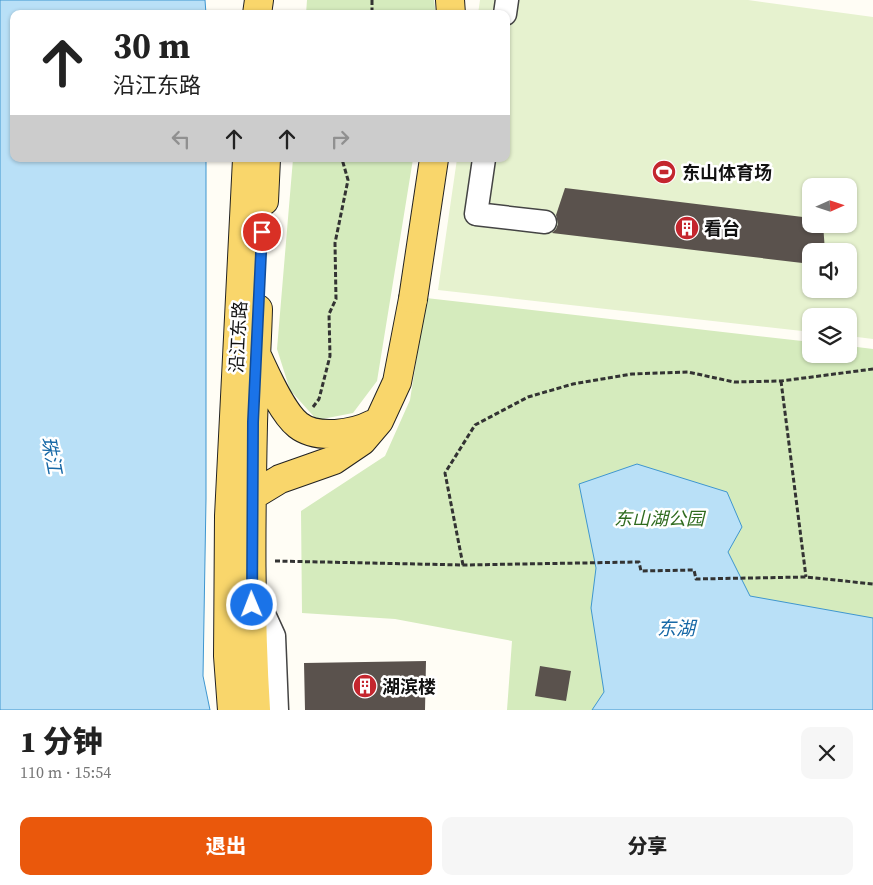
<!DOCTYPE html>
<html lang="zh">
<meta charset="utf-8">
<style>
body{margin:0;font-family:"Source Serif 4","Noto Sans SC",serif;background:#f6f6f6;color:#222;height:100vh;display:flex;flex-direction:column;font-size:19px;white-space:nowrap}
*{box-sizing:border-box;margin:0}
p{font-size:16px;color:#767676}
.icon{flex:none;width:28px;height:28px;fill:none;stroke:currentColor;stroke-width:2;stroke-linecap:round;stroke-linejoin:round}
.map{position:relative;height:710px;overflow:hidden}
.details{display:flex;flex-direction:column;background:#fff;flex:1}
.details>*{flex:none}
.top-card{position:absolute;left:10px;top:10px;width:500px;height:152px;border-radius:10px;box-shadow:0 1px 4px #0004;background:#fff;color:#222;overflow:hidden}
.needle{width:32px;rotate:87deg}
.fabs{position:absolute;left:802px;top:178px;display:grid;gap:10px}
.fabs a{display:grid;place-items:center;width:55px;height:55px;border-radius:10px;background:#fff;box-shadow:0 1px 4px #0004;font-size:25px}
.pin{position:absolute;display:grid;place-items:center;width:42px;height:42px;color:#fff;margin:-21px;border:2px solid #fff;border-radius:50%;box-shadow:0 1px 5px #0007}
.me{position:absolute;width:55px;margin:-28px;rotate:359deg;stroke-linejoin:round;filter:drop-shadow(0 0 4px #0008)}
.turn{display:flex;align-items:center;gap:18px;height:105px;padding:0 20px;font-size:22px}
.turn .icon{width:65px;height:65px;stroke-width:2.5}
.turn b{display:block;font-size:35px;line-height:42px}
.lanes{display:flex;align-items:center;height:48px;padding:0 20px;background:#0003;justify-content:center;gap:25px;direction:ltr}
.lanes .off{opacity:.35}
.round{display:grid;place-items:center;flex:none;width:52px;height:52px;border-radius:10px;background:#f6f6f6}
.headline{display:flex;align-items:center;justify-content:space-between;height:85px;padding:0 20px}
h1{font-size:30px;font-weight:800;line-height:38px}
.cta{display:flex;gap:10px;margin-top:auto;padding:10px 20px}
.cta a{flex:1;height:58px;border-radius:10px;background:#ea580c;color:#fff;font-size:20px;font-weight:800;line-height:58px;text-align:center}
.cta a+a{background:#f6f6f6;color:#222}
.map>svg:first-child{display:block}
.green{fill:#d5ebbd}
.pitch{fill:#e6f2cf;fill-rule:evenodd}
.water{fill:#b9e0f7;stroke:#3f96cf}
.building{fill:#5a524d}
.lines{fill:none;stroke-linecap:round;stroke-linejoin:round}
.minor-casing{stroke:#444;stroke-width:25}
.major-casing{stroke:#222;stroke-width:30}
.path{stroke:#333;stroke-width:3;stroke-dasharray:5 2.5;stroke-linecap:butt}
.minor{stroke:#fff;stroke-width:22}
.major{stroke:#f9d66b;stroke-width:28}
.major-bridge-casing{stroke:#222;stroke-width:30;stroke-linecap:butt}
.major-bridge{stroke:#f9d66b;stroke-width:28}
.route-casing{stroke:#114b97;stroke-width:12}
.route{stroke:#1a73e8;stroke-width:9}
.labels{text-anchor:middle;dominant-baseline:central;stroke-width:5;stroke-linejoin:round;paint-order:stroke}
.poi-label{font-size:18px;font-weight:bold;fill:#111;stroke:#fff;text-anchor:start}
.street-label{font-size:18px;fill:#111;stroke:#fff}
.park-label{font-size:18px;font-style:italic;fill:#2f6b1f;stroke:#fff}
.water-label{font-size:19px;font-style:italic;fill:#1768a6;stroke:#fff}
</style>
<div class="map">
<svg width="873" height="710" viewBox="0 0 873 710">
<rect width="100%" height="100%" fill="#fffdf5"/>
<path class="green" d="M307,0h127l2,14h-130z
M293,159h120l-36,222 -24,32 -36,7 -27,-30 -13,-41z
M426,298l385,44v12h38v-8l24,3v361h-366l5,-69 -117,-22 -93,-6 -1,-102 84,-55 25,-56z"/>
<path class="pitch" d="M480,0h268l125,17v322l-24,-3v-20h-38v16l-373,-42 19,-131h49v-145h-28zM811,186h38v38h-38zM811,251h38v38h-38z"/>
<path class="water" d="M0,0h205l1,14h-192v145h192v340l-3,177 7,34h-210z
M637,464l90,28 15,35 -14,25 22,44 123,22v92h-281l12,-18 -13,-84 5,-40 -17,-84z"/>
<path class="building" d="M565,188l246,30v6h12l2,27h-14v13l-259,-31 4,-4 2,-5 -2,-9z
M426,661l-1,49h-120l-1,-47z
M540,666l31,5 -5,30 -31,-5z"/>
<g class="lines">
<g class="minor-casing">
<path id="minor" d="M505,14l2,-14
M484,159l-8,55 69,8
M253,590l21,46 3,74"/>
</g>
<g class="major-casing">
<path id="major" d="M450,0l1,14
M257,14l2,-14
M264,201l2,-42
M258,358c9,19 24,54 40,67 19,15 56,9 75,-1
M242,505l10,-9 28,-17 54,-19 28,-19 17,-20 18,-39 16,-83
M232,710l-4,-54 1,-140 18,-357
M256,710c-6,-95 -5,-191 -3,-286 1,-38 4,-77 5,-115"/>
</g>
<path class="path" d="M372,0v14
M781,381l25,196
M313,407l6,-8 11,-43 -1,-42 7,-15 -1,-56 13,-63 -6,-21
M275,561l188,4 176,-3 2,9 53,-1 2,9 110,-2 67,7
M463,565l-18,-92 30,-48 53,-28 45,-13 59,-10 56,-2 46,10 47,-1 92,-12"/>
<use href="#minor" class="minor"/>
<use href="#major" class="major"/>
<g class="major-bridge-casing">
<path id="major-bridge" d="M413,299l21,-140"/>
</g>
<use href="#major-bridge" class="major-bridge"/>
</g>
<g class="lines">
<g class="route-casing">
<path id="route" d="M252,605l1,-183 9,-190"/>
</g>
<use href="#route" class="route"/>
</g>
<defs>
<g id="stadium-disc" transform="scale(1.25)"><circle r="9.5" fill="#c4262e" stroke="#fff"/><path d="M0-5a6.5 5 0 1 0 0 10a6.5 5 0 1 0 0-10ZM-3.5-1.8h7v3.6h-7Z" fill="#fff"/></g>
<g id="building-disc" transform="scale(1.25)"><circle r="9.5" fill="#c4262e" stroke="#fff"/><path d="M-4-6H4V6H1V3H-1V6H-4ZM-2.5-4.3h1.7v1.8h-1.7ZM.8-4.3h1.7v1.8H.8ZM-2.5-1h1.7V.8h-1.7ZM.8-1h1.7V.8H.8Z" fill="#fff"/></g>
</defs>
<g fill-rule="evenodd">
<use href="#stadium-disc" x="664" y="172"/>
<use href="#building-disc" x="687" y="228"/>
<use href="#building-disc" x="365" y="686"/>
</g>
<g class="labels">
<g class="poi-label">
<text x="682" y="172">东山体育场</text>
<text x="704" y="228">看台</text>
<text x="382" y="686">湖滨楼</text>
</g>
<g class="street-label">
<text transform="translate(238 337) rotate(-87)">沿江东路</text>
</g>
<g class="park-label">
<text x="659" y="518">东山湖公园</text>
</g>
<g class="water-label">
<text transform="translate(52 455) rotate(79)">珠江</text>
<text x="676" y="628">东湖</text>
</g>
</g>
</svg>
<div class="fabs">
<a><svg class="needle" viewBox="-14 -14 28 28"><path d="M0-13l5 13h-10z" fill="#e53935"/><path d="M0 13l5-13h-10z" fill="#767676"/></svg></a>
<a><svg class="icon" aria-label="sound" viewBox="0 0 24 24"><path d="M4 9h4l5-4v14l-5-4H4zM17 9q2 3 0 6"/></svg></a>
<a><svg class="icon" aria-label="layers" viewBox="0 0 24 24"><path d="M12 4l9 5-9 5-9-5zM3 14l9 5 9-5"/></svg></a>
</div>
<div class="pin" style="left:262px;top:232px;background:#d93025"><svg class="icon" aria-label="arrive" viewBox="0 0 24 24"><path d="M6 21V4h12l-3 4 3 4H6"/></svg></div>
<svg class="me" style="left:252px;top:605px" viewBox="-20 -20 40 40"><circle r="17" fill="#1a73e8" stroke="#fff" stroke-width="3"/><path d="M0-11L8 9 0 5-8 9z" fill="#fff"/></svg>
<div class="top-card">
<div class="turn"><svg class="icon" aria-label="ahead" viewBox="0 0 24 24"><path d="M12 20V5M6 11l6-6 6 6"/></svg><div><b>30 m</b>沿江东路</div></div>
<div class="lanes"><svg class="icon off" aria-label="left" viewBox="0 0 24 24"><path d="M17 20v-9H6M10 6l-5 5 5 5"/></svg><svg class="icon" aria-label="ahead" viewBox="0 0 24 24"><path d="M12 20V5M6 11l6-6 6 6"/></svg><svg class="icon" aria-label="ahead" viewBox="0 0 24 24"><path d="M12 20V5M6 11l6-6 6 6"/></svg><svg class="icon off" aria-label="right" viewBox="0 0 24 24"><path d="M7 20v-9h11M14 6l5 5-5 5"/></svg></div>
</div>
</div>
<section class="details">
<div class="headline"><div><h1>1 分钟</h1><p>110 m · 15:54</p></div><a class="round"><svg class="icon" aria-label="close" viewBox="0 0 24 24"><path d="M6 6l12 12M18 6L6 18"/></svg></a></div>
<div class="cta"><a>退出</a><a>分享</a></div>
</section>
